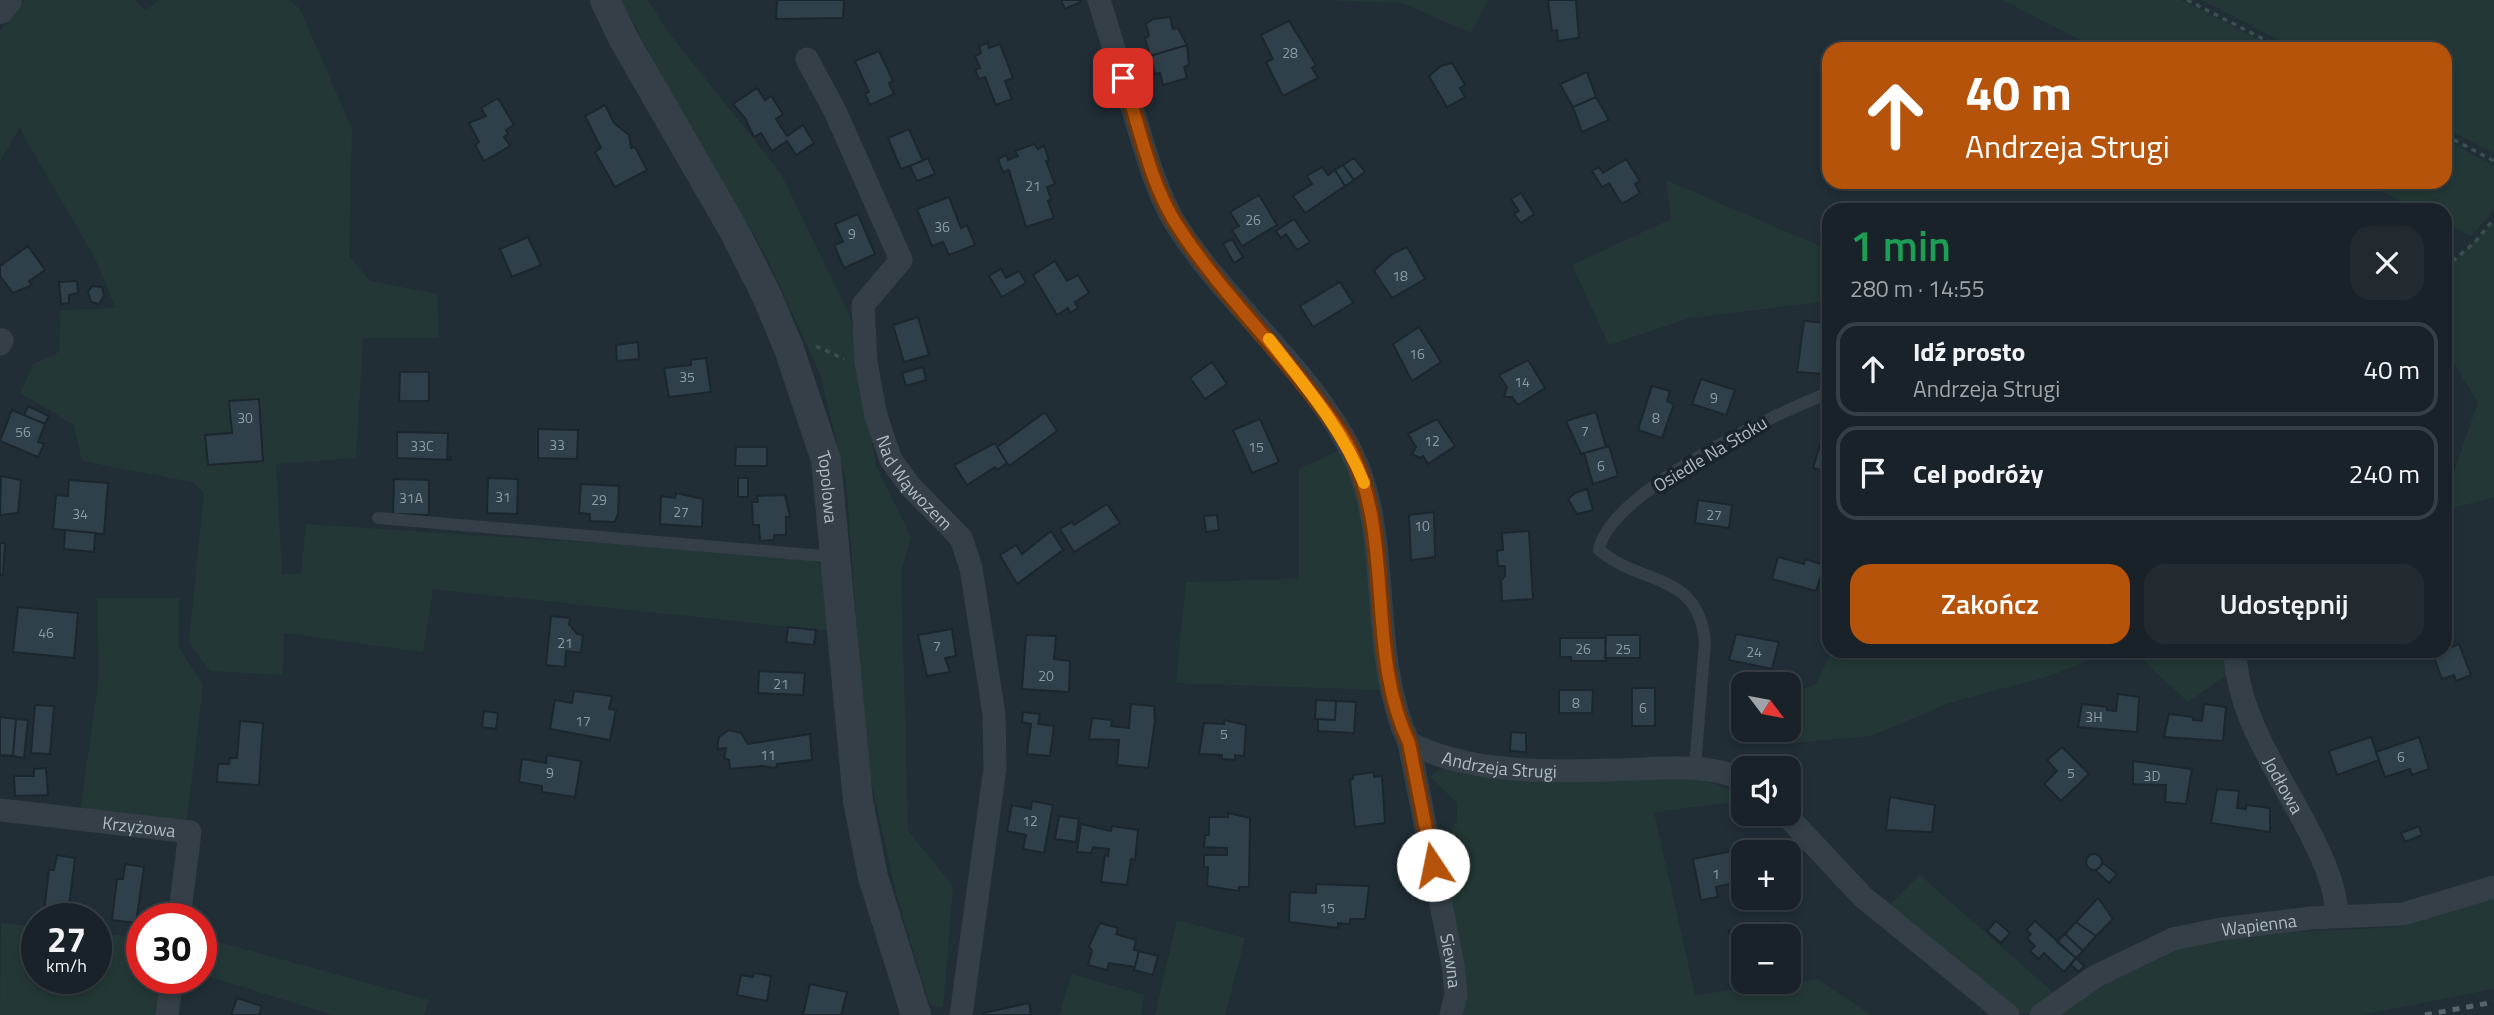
<!DOCTYPE html>
<html lang="pl">
<meta charset="utf-8">
<style>
body{margin:0;font-family:"Titillium Web",sans-serif;background:#222a30;color:#f1f3f6;height:100vh;display:flex;flex-direction:column;font-size:26px;white-space:nowrap}
*{box-sizing:border-box;margin:0}
p{font-size:23px;color:#9fa4a8}
.icon{flex:none;width:38px;height:38px;fill:none;stroke:currentColor;stroke-width:2;stroke-linecap:round;stroke-linejoin:round}
.map{position:relative;flex:1;overflow:hidden}
.details{position:absolute;left:1822px;top:203px;width:630px;height:455px;display:flex;flex-direction:column;background:#192228;border-radius:21px;box-shadow:0 4px 10px #0003,0 0 0 2px #373f45}
.details>*{flex:none}
.guide{position:absolute;left:1822px;top:42px;width:630px;height:147px;border-radius:21px;box-shadow:0 4px 10px #0003,0 0 0 2px #373f45;background:#b45309;color:#fff;overflow:hidden}
.needle{width:46px;rotate:122deg}
.buttons{position:absolute;left:1731px;top:672px;display:grid;gap:14px}
.buttons a{display:grid;place-items:center;width:70px;height:70px;border-radius:14px;background:#192228;box-shadow:0 4px 10px #0003,0 0 0 2px #373f45;font-size:35px}
.speed{position:absolute;left:21px;top:903px;display:flex;gap:14px;font-size:35px;font-weight:700;text-align:center}
.speed>*{display:grid;place-content:center;width:91px;height:91px;border-radius:50%;background:#192228;box-shadow:0 4px 10px #0003,0 0 0 2px #373f45;line-height:1}
.speed small{font-size:18px;font-weight:400}
.speed .limit{border:10px solid #d22;background:#fff;color:#111}
.pin{position:absolute;display:grid;place-items:center;width:60px;height:60px;color:#fff;margin:-30px;border-radius:14px;box-shadow:0 4px 10px #0006}
.me{position:absolute;width:77px;margin:-38px;rotate:349deg;stroke-linejoin:round;filter:drop-shadow(0 0 5px #0008)}
.turn{display:flex;align-items:center;gap:24px;height:147px;padding:0 28px;font-size:32px}
.turn .icon{width:91px;height:91px;stroke-width:2.5}
.turn b{display:block;font-size:49px;line-height:60px}
.round{display:grid;place-items:center;flex:none;width:74px;height:74px;border-radius:21px;background:#222a30}
.summary{display:flex;align-items:center;justify-content:space-between;height:119px;padding:0 28px}
h1{font-size:42px;font-weight:600;line-height:52px;color:#1e9e55}
.button{display:flex;gap:14px;margin-top:auto;padding:14px 28px}
.button a{flex:1;height:80px;border-radius:21px;background:#b45309;color:#fff;font-size:28px;font-weight:600;line-height:80px;text-align:center}
.button a+a{background:#222a30;color:#f1f3f6}
ul{padding:0;list-style:none}
li{display:flex;align-items:center;gap:21px;height:94px;margin:0 14px 10px;padding:0 14px;border:4px solid #373f45;border-radius:21px}
li div{flex:1}
li b{display:block;font-size:26px}
li em{font-style:normal}
.map>svg:first-child{display:block}
.green{fill:#233836}
.building{fill:#30404a;stroke:#1c262e;stroke-width:2}
.lines{fill:none;stroke-linecap:round;stroke-linejoin:round}
.path{stroke:#3b504e;stroke-width:3.5;stroke-dasharray:5 5;stroke-linecap:butt}
.service{stroke:#343f47;stroke-width:12}
.minor{stroke:#343f47;stroke-width:23}
.tertiary{stroke:#343f47;stroke-width:30}
.rail{stroke:#56646e;stroke-width:5;stroke-dasharray:7 7;stroke-linecap:butt}
.route-casing{stroke:#753606;stroke-width:18}
.route{stroke:#b45309;stroke-width:12}
.slow{stroke:#f59e0b;stroke-width:12}
.labels{text-anchor:middle;dominant-baseline:central;stroke-width:7;stroke-linejoin:round;paint-order:stroke}
.number-label{font-size:14px;fill:#8d9ba4}
.street-label{font-size:18px;fill:#aebbc4;stroke:#1a242c}
</style>
<div class="map">
<svg width="2494" height="1015" viewBox="0 0 2494 1015">
<rect width="100%" height="100%" fill="#212e36"/>
<path class="green" d="M24,0h111l10,11 14,-11h130l11,9 52,120 -3,127 21,25 67,13 2,44h-76l-7,120 -80,6 6,110h19l5,-50 485,32 26,6 8,5 4,64 -396,-42 -10,63 -139,-19 -1,42 -73,-4 -21,-28 15,-150 -12,-11 -110,-21 -8,-36 -53,-32 11,-28 27,-13 2,-42 55,-2 -21,-50 -73,-125 -1,-7 -21,35v-130z
M621,0h27l21,33 112,141 69,142 26,150 35,71 -10,35 7,259 45,55 -10,122 -13,-3 -32,-104 -31,-138 -21,-283 -26,-106 -54,-118 -83,-141z
M1321,0h167l-17,33 -68,-30z
M2003,0h178l96,49h-179z
M2202,0h292v153l-49,-25v-79h-149z
M2445,139l49,27v44l-23,26 -26,-13v-13h-26l-56,-28h82z
M1666,180l163,70v51l-140,17 -80,27 -37,-80 99,-46z
M2494,222v275l-49,13v-12l33,-96 -23,-37 -10,25v-119z
M1340,450l19,47 23,193 -206,-7 10,-101 113,-3v-110z
M97,598h82v50l24,37 -17,141 -106,-15 19,-134z
M1832,651h279l-58,24 -104,28 -78,33 -80,7 -2,-48 27,-11z
M2133,651h96l2,21 -43,30z
M1443,767l258,12 42,15v7l-89,11 41,183 123,-16 53,36h-412l-19,-169 17,-25v-18l-27,-26z
M1920,875l135,119 -23,20 -13,-1 -131,-107z
M2494,896v93l-134,26h-305l40,-29 88,-40 90,-13 126,-6z
M1177,920l68,18 -20,77h-70z
M1,923l36,4v51h59v-45l46,5v40h25l-5,37h-162z
M201,937l228,63 -5,15h-91l-132,-41z
M1071,974l73,21 -3,20h-81z"/>
<path class="building" d="M777,0h67l-1,18 -67,1z
M1061,0h19l1,2 -16,7z
M1548,0h28l3,38 -21,3 -1,-11 -5,1z
M1170,17l3,12 5,-1 9,17 -37,11 -5,-18 4,-2 -3,-12 7,-5z
M1289,21l27,44 -4,3 6,10 -35,18 -17,-34 7,-3 -12,-24z
M988,43l1,5 11,-4 13,34 -8,3 7,18 -16,6 -11,-28 -6,2 -4,-9 5,-2 -5,-12 6,-3 -2,-7z
M1187,45l2,20 -5,2 3,11 -24,7 -3,-12 -5,1 -5,-18z
M879,51l14,30 -4,2 5,11 -24,11 -5,-11 4,-2 -14,-31z
M1452,63l13,22 -5,3 5,9 -18,10 -18,-31 12,-10z
M1587,72l9,25 -23,10 -13,-23z
M757,88l8,12 6,-4 12,18 -7,5 11,17 16,-11 11,18 -18,12 -9,-14 -15,10 -11,-18 -7,4 -9,-19 -12,-14z
M1596,97l13,23 -27,12 -9,-25z
M498,98l16,27 -8,5 2,4 -4,3 6,9 -26,15 -9,-16 4,-3 -10,-19 17,-7 -5,-8z
M605,105l9,18 15,12 2,13 4,-1 12,23 -32,17 -20,-35 6,-4 -16,-32z
M909,129l14,32 -22,8 -13,-31z
M1034,144l4,5 6,-3 5,14 -3,1 9,23 -8,3 4,12 -3,2 6,17 -28,9 -17,-57 -6,2 -5,-13 8,-4 2,5 10,-4 -3,-5z
M928,158l7,16 -18,7 -7,-15z
M1354,158l11,14 -11,8 -11,-15z
M1626,159l14,22 -5,3 5,9 -18,11 -13,-21 -7,4 -10,-16 7,-4 4,6z
M1343,165l11,15 -9,6 -10,-16z
M1322,167l6,8 7,-5 10,16 -40,27 -12,-17 19,-12 -5,-8z
M1521,193l13,21 -13,9 -7,-9 5,-3 -8,-12z
M1259,195l18,30 -35,21 -10,-16 7,-4 -9,-14z
M949,197l12,31 6,-3 8,20 -26,10 -6,-13 -11,4 -15,-37z
M858,214l17,40 -31,14 -10,-23 9,-3 -8,-18z
M1294,219l16,23 -13,8 -11,-16 -5,4 -5,-7z
M528,237l13,28 -29,12 -12,-28z
M1232,239l11,18 -9,6 -11,-19z
M28,246l17,24 -16,11 3,4 -19,8 -13,-17v-10z
M1407,247l18,32 -33,19 -18,-27 18,-17z
M1055,261l12,20 11,-6 11,18 -14,9 3,6 -8,5 -2,-5 -11,7 -24,-40z
M1001,269l5,9 13,-7 7,12 -24,14 -13,-21z
M77,281l1,12 -9,2v8l-8,1 -2,-22z
M1340,282l13,21 -40,24 -13,-21z
M92,286l10,1 2,9 -5,8 -8,-2 -3,-10z
M918,317l11,38 -25,7 -11,-37z
M1804,321l25,2 -5,51 -27,-2z
M1419,327l22,35 -29,19 -19,-37z
M638,342l1,17 -22,2 -1,-16z
M706,358l5,34 -42,5 -5,-29 27,-3v-5z
M1528,360l17,28 -27,17 -6,-8h-8l3,-10 -8,-12z
M1212,362l15,22 -22,15 -15,-21z
M923,367l3,13 -20,6 -4,-13z
M400,372h29v29h-30z
M1701,379l34,11 -9,25 -34,-11z
M1652,386l18,5 -3,10 7,3 -12,34 -24,-8z
M259,399l4,62 -55,4 -3,-30 27,-2 -3,-32z
M28,406l21,10 -4,8 -21,-9z
M12,410l33,14 -7,18 6,2 -6,13 -38,-16z
M1045,412l12,19 -48,35 -12,-19z
M1596,412l10,35 -25,7 -15,-33z
M1260,419l19,43 -27,11 -19,-43z
M1437,419l18,27 -27,18 -5,-8 -3,2 -8,-4 4,-7 -8,-13z
M538,429l40,1 -1,29 -39,-1z
M397,432l51,1 -1,25 4,-1v3l-54,-2z
M995,443l12,20 -10,7 -2,-3 -28,18 -13,-20z
M1820,445l9,3v24l-16,-4z
M1609,446l9,30 -25,8 -9,-31z
M736,447h31v19h-32z
M1,476l20,4 -3,33 -18,2z
M488,478l30,1 -1,35 -30,-1z
M738,478h10v19h-10z
M394,479l35,1v35l-36,-1z
M69,480l39,3 -4,51 -51,-5 3,-34 12,1z
M581,484l38,2 -1,28 -3,8 -25,-1v-7l-11,-1z
M1587,489l6,21 -16,4 -9,-15 7,-6z
M676,493l27,6 -1,28 -42,-3 1,-28 14,2z
M785,495l5,22h-4v18h-12v5l-14,1 -1,-16h-6l-1,-23h6l-1,-6z
M1698,500l34,5 -3,23 -34,-5z
M1107,504l13,19 -46,29 -14,-23 12,-7 2,3z
M1434,512l1,45 -24,3 -2,-45z
M1217,515l2,15 -13,2 -2,-16z
M65,530l30,3 -1,19 -30,-3z
M1051,531l12,19 -46,34 -17,-29 16,-10 6,9z
M1529,531l4,68 -31,2 -1,-20 4,-5v-10h-7l-1,-15 6,-1 -1,-17z
M0,543h5l-2,32h-3z
M1778,557l26,7 1,-5 19,6 -8,26 -44,-12z
M18,607l60,6 -4,45 -61,-6z
M551,616l19,2 -1,6 8,10 6,1 -2,18 -15,-2 -1,16 -19,-2z
M788,627l28,3 -2,15 -28,-3z
M952,629l4,27 -11,2 5,14 -23,4 -9,-41z
M1736,634l43,8 -7,27 -43,-9z
M1026,635l30,1 -2,23 16,2 -1,31 -47,-3z
M1606,635h34v23h-35z
M1560,638h45l1,23h-35v-4h-11z
M2459,644l12,31 -15,6 -2,-6 -12,4 -9,-25z
M759,671l46,2 -2,22 -45,-2z
M1632,688h23v38h-23z
M1559,690h34l-1,23h-33z
M574,691l38,5 -3,13 7,1 -6,30 -60,-11 5,-29 17,3z
M2118,694l21,3 -2,35 -59,-5 4,-23 25,3v3l9,1z
M1316,700l20,1 -1,19 -20,-1z
M1336,701l20,1 -2,31 -36,-2v-12l17,1z
M1131,704l23,2 1,15 -7,47 -31,-3 2,-25 -30,-1 3,-21 20,2 -1,6 18,2z
M2204,704l22,3 -3,34 -59,-4 5,-23 24,3v3l9,1z
M35,705l19,1 -4,48 -19,-1z
M484,711l14,2 -2,16 -14,-2z
M1023,712l17,2 -2,10 16,2 -4,30 -23,-2 4,-30 -9,-2z
M0,717l16,2 -3,37 -13,-1z
M16,719l12,1 -4,38 -11,-2z
M1224,720l22,5 -2,31 -9,-1v5l-13,-1v-4l-23,-1 5,-31 20,1z
M240,721l23,2 -4,62 -42,-3 1,-18h11l1,-6h7z
M729,730l12,3 7,11 62,-10 2,26 -35,4 -1,4 -14,-2 -32,3 -1,-9 -5,-2 2,-10 -9,1 2,-12z
M1511,732l15,1v19l-16,-1z
M2371,737l8,23 -42,15 -8,-24z
M2419,737l10,32 -17,6 -2,-6 -25,8 -9,-25z
M2062,747l27,27 -28,27 -17,-17 13,-13 -10,-11z
M547,755l34,6 -6,36 -33,-5v-6l-23,-4 3,-23 24,4z
M2133,761l59,8 -6,35 -21,-2 1,-17 -33,-1z
M46,768l2,27 -33,1 -1,-20h20v-7z
M1374,772v5l8,-1 3,47 -30,4 -5,-47 3,-1v-4z
M2217,789l22,2 -2,17 9,1v-4l24,3v24l-59,-9z
M1890,797l45,8 -3,27 -46,-2z
M1032,801l21,4 -9,48 -21,-4 3,-14 -19,-4 5,-26 19,4z
M1228,813l22,5 -1,69h-10v4l-32,-5 1,-19h-4v-12h23v-7l-23,-1 1,-12h4v-18h19z
M1059,816l20,3 -3,23 -21,-3z
M1081,824l30,7 1,-5 26,4 -3,30 -4,-1 -4,26 -26,-3 4,-27 3,1 1,-7 -16,-2 -2,6 -14,-1z
M2419,826l3,9 -17,7 -4,-9z
M1737,850l3,12 -6,1 4,19 -22,5 2,10 -17,3 -8,-41z
M2086 862a8 8 0 1 1 16 0a8 8 0 1 1-16 0Z
M57,855l18,3 -7,56 -24,-3 5,-41h5z
M1418,862l3,15 -8,2 -3,-15z
M2103,863l14,11 -8,9 -13,-12z
M125,864l19,3 -8,56 -24,-3 5,-41h6z
M1316,884l53,2 -4,33h-15v5l-12,-1v5l-49,-6 1,-30 26,1z
M2098,898l15,21 -17,17 -20,-14z
M1996,921l14,12 -9,10 -14,-12z
M2035,921l41,37 -12,14 -20,-19 -5,6 -9,-8 5,-5 -8,-8 4,-4 -5,-4z
M1778,922l3,14h-38v22l-9,2 -5,-30z
M2076,922l20,14 -13,15 -18,-17z
M1100,923l18,5 -2,6 20,6 -2,10 5,1 -4,16 -26,-4 -2,7 -19,-5 4,-14 -3,-5z
M2065,934l18,17 -7,7 -19,-16z
M1139,951l19,5 -5,19 -19,-5z
M2076,958l8,8 -5,6 -8,-7z
M754,973l17,3 -4,25 -30,-6 4,-20 12,2z
M810,984l37,8 -6,23h-38z
M237,998l25,8 -3,9h-28z
M1029,1003l2,12h-47l-1,-2z"/>
<g class="lines">
<path class="path" d="M2187,0l96,49
M2445,135l49,26
M2445,268l30,-26 19,-23
M816,346l28,13"/>
<path class="service" d="M378,518l457,39
M1695,767l10,-125c-7,-71 -62,-55 -106,-92 9,-57 178,-138 230,-157"/>
<g class="minor">
<path id="s1" d="M1099,0c12,39 24,78 36,117 11,36 20,71 39,104 49,80 137,148 178,232 42,85 15,200 57,290l44,222 3,30 -5,20"/>
<path id="s2" d="M807,59l28,52 66,149 -38,45 3,57 10,54 15,44 19,26 51,52 10,30 23,146 1,54 -34,247"/>
<path d="M0,344l2,-4"/>
<path id="s3" d="M2235,651c3,83 69,151 95,228 4,11 6,25 8,37"/>
<path id="s4" d="M1409,743c60,30 136,29 201,27 45,0 90,-9 133,9"/>
<path id="s5" d="M0,810l190,22 -11,87"/>
<path d="M1785,814l78,83 145,118"/>
<path d="M167,1015l5,-37"/>
<path id="s6" d="M2041,1015l55,-39 77,-37 48,-10 90,-11 92,-4 91,-27"/>
</g>
<g class="tertiary">
<path id="s7" d="M605,0l18,38 110,191 33,65 23,55 37,111 32,341 15,76 43,138"/>
<path d="M0,9l7,-9"/>
</g>
<path class="rail" d="M2425,1015l69,-13"/>
</g>
<g class="lines">
<g class="route-casing">
<path id="route" d="M1123,78c17,48 25,100 52,144 37,59 89,111 132,166 16,20 34,42 45,65 42,89 14,200 57,290l24,122"/>
</g>
<use href="#route" class="route"/>
<path class="slow" d="M1269,339c36,46 73,90 95,144"/>
</g>
<g class="labels">
<g class="number-label">
<text x="1290" y="52">28</text>
<text x="1033" y="185">21</text>
<text x="1253" y="219">26</text>
<text x="942" y="226">36</text>
<text x="852" y="233">9</text>
<text x="1400" y="275">18</text>
<text x="1417" y="353">16</text>
<text x="687" y="376">35</text>
<text x="1522" y="381">14</text>
<text x="1714" y="397">9</text>
<text x="245" y="417">30</text>
<text x="1656" y="417">8</text>
<text x="1585" y="430">7</text>
<text x="23" y="431">56</text>
<text x="1432" y="440">12</text>
<text x="557" y="444">33</text>
<text x="422" y="445">33C</text>
<text x="1256" y="446">15</text>
<text x="1601" y="465">6</text>
<text x="503" y="496">31</text>
<text x="411" y="497">31A</text>
<text x="599" y="499">29</text>
<text x="681" y="511">27</text>
<text x="80" y="513">34</text>
<text x="1714" y="514">27</text>
<text x="1422" y="525">10</text>
<text x="46" y="632">46</text>
<text x="565" y="642">21</text>
<text x="937" y="645">7</text>
<text x="1583" y="648">26</text>
<text x="1623" y="648">25</text>
<text x="1754" y="651">24</text>
<text x="1046" y="675">20</text>
<text x="781" y="683">21</text>
<text x="1576" y="702">8</text>
<text x="1643" y="707">6</text>
<text x="2094" y="716">3H</text>
<text x="583" y="720">17</text>
<text x="1224" y="733">5</text>
<text x="768" y="754">11</text>
<text x="2401" y="756">6</text>
<text x="550" y="772">9</text>
<text x="2071" y="772">5</text>
<text x="2152" y="775">3D</text>
<text x="1030" y="820">12</text>
<text x="1716" y="873">1</text>
<text x="1327" y="907">15</text>
</g>
<g class="street-label">
<text transform="translate(1710 454) rotate(-31)">Osiedle Na Stoku</text>
<text stroke="none"><textPath href="#s2" startOffset="471">Nad Wąwozem</textPath></text>
<text stroke="none"><textPath href="#s7" startOffset="539">Topolowa</textPath></text>
<text stroke="none"><textPath href="#s4" startOffset="94">Andrzeja Strugi</textPath></text>
<text stroke="none"><textPath href="#s3" startOffset="144">Jodłowa</textPath></text>
<text stroke="none"><textPath href="#s5" startOffset="140">Krzyżowa</textPath></text>
<text stroke="none"><textPath href="#s6" startOffset="240">Wapienna</textPath></text>
<text stroke="none"><textPath href="#s1" startOffset="1046">Siewna</textPath></text>
</g>
</g>
</svg>
<div class="buttons">
<a><svg class="needle" viewBox="-14 -14 28 28"><path d="M0-13l5 13h-10z" fill="#e53935"/><path d="M0 13l5-13h-10z" fill="#9fa4a8"/></svg></a>
<a><svg class="icon" aria-label="sound" viewBox="0 0 24 24"><path d="M4 9h4l5-4v14l-5-4H4zM17 9q2 3 0 6"/></svg></a>
<a>+</a>
<a>−</a>
</div>
<div class="speed"><div>27<small>km/h</small></div><div class="limit">30</div></div>
<div class="pin" style="left:1123px;top:78px;background:#d93025"><svg class="icon" aria-label="arrive" viewBox="0 0 24 24"><path d="M6 21V4h12l-3 4 3 4H6"/></svg></div>
<svg class="me" style="left:1433px;top:865px" viewBox="-20 -20 40 40"><circle r="19" fill="#fff"/><path d="M0-13L10 11 0 6-10 11z" fill="#b45309"/></svg>
<div class="guide">
<div class="turn"><svg class="icon" aria-label="ahead" viewBox="0 0 24 24"><path d="M12 20V5M6 11l6-6 6 6"/></svg><div><b>40 m</b>Andrzeja Strugi</div></div>
</div>
<section class="details">
<div class="summary"><div><h1>1 min</h1><p>280 m · 14:55</p></div><a class="round"><svg class="icon" aria-label="close" viewBox="0 0 24 24"><path d="M6 6l12 12M18 6L6 18"/></svg></a></div>
<ul>
<li><svg class="icon" aria-label="ahead" viewBox="0 0 24 24"><path d="M12 20V5M6 11l6-6 6 6"/></svg><div><b>Idź prosto</b><p>Andrzeja Strugi</p></div><em>40 m</em></li>
<li><svg class="icon" aria-label="arrive" viewBox="0 0 24 24"><path d="M6 21V4h12l-3 4 3 4H6"/></svg><div><b>Cel podróży</b></div><em>240 m</em></li>
</ul>
<div class="button"><a>Zakończ</a><a>Udostępnij</a></div>
</section>
</div>
